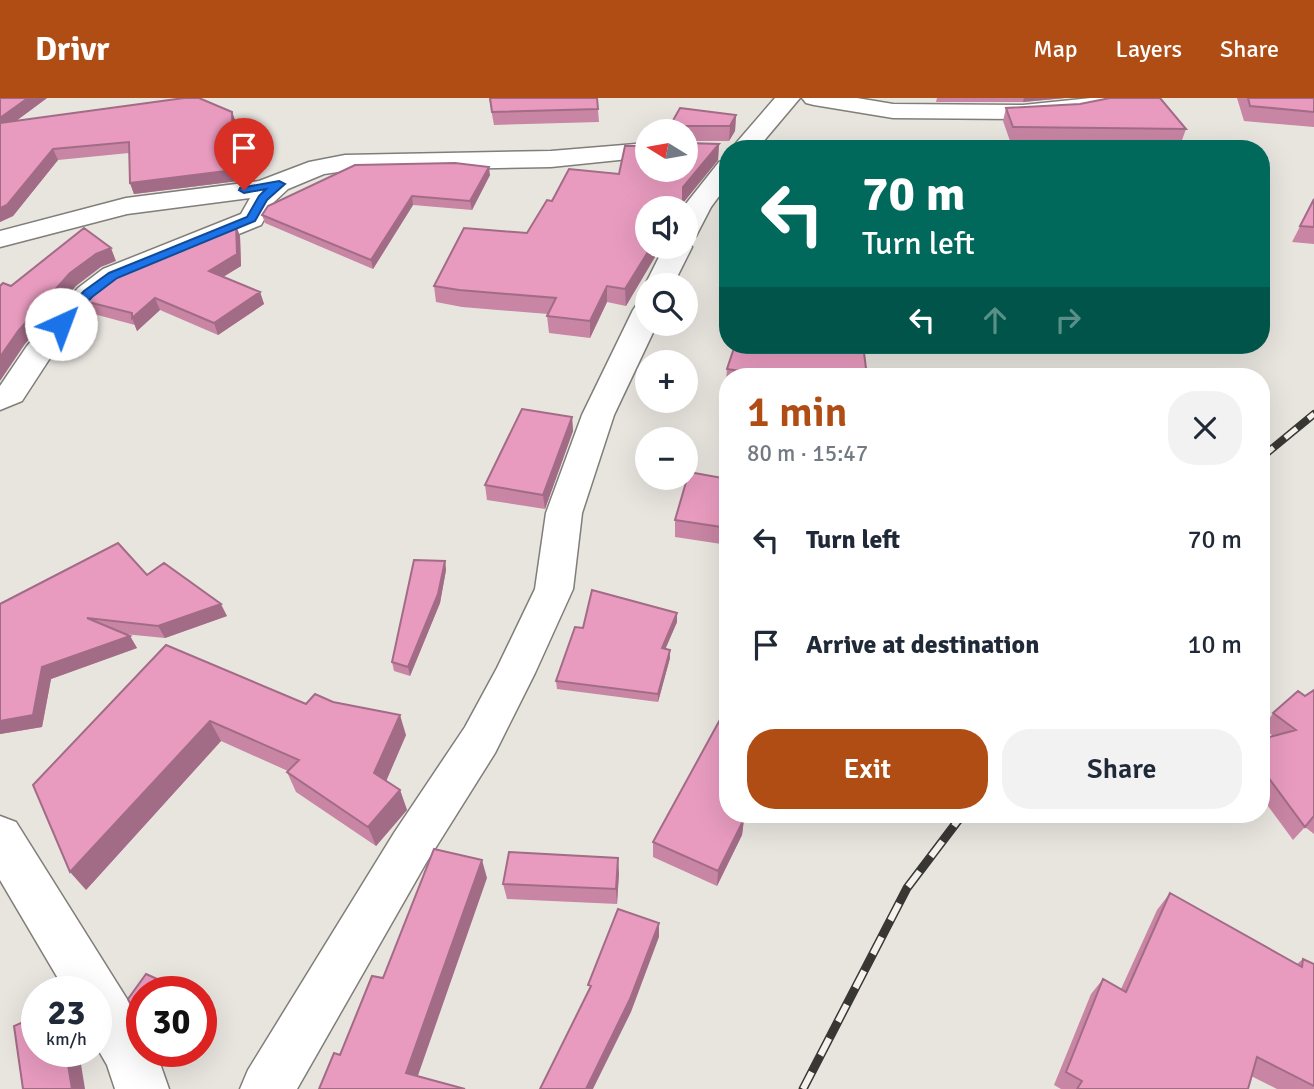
<!DOCTYPE html>
<meta charset="utf-8">
<style>
body{margin:0;font-family:Signika,sans-serif;background:#f2f2f3;color:#1f2937;height:100vh;display:flex;flex-direction:column;font-size:26px;white-space:nowrap}
*{box-sizing:border-box;margin:0}
p{font-size:23px;color:#747a83}
.icon{flex:none;width:38px;height:38px;fill:none;stroke:currentColor;stroke-width:2;stroke-linecap:round;stroke-linejoin:round}
.map{position:relative;flex:1;overflow:hidden}
.panel{position:absolute;left:719px;top:270px;width:551px;height:455px;display:flex;flex-direction:column;background:#fff;border-radius:28px;box-shadow:0 7px 28px #0002}
.panel>*{flex:none}
.banner{position:absolute;left:719px;top:42px;width:551px;height:214px;border-radius:28px;box-shadow:0 7px 28px #0002;background:#00695c;color:#fff;overflow:hidden}
.needle{width:46px;rotate:281deg}
.controls{position:absolute;left:635px;top:21px;display:grid;gap:14px}
.controls a{display:grid;place-items:center;width:63px;height:63px;border-radius:50%;background:#fff;box-shadow:0 7px 28px #0002;font-size:35px}
.speed{position:absolute;left:21px;top:878px;display:flex;gap:14px;font-size:35px;font-weight:700;text-align:center}
.speed>*{display:grid;place-content:center;width:91px;height:91px;border-radius:50%;background:#fff;box-shadow:0 7px 28px #0002;line-height:1}
.speed small{font-size:18px;font-weight:400}
.speed .limit{border:10px solid #d22;background:#fff;color:#111}
.pin{position:absolute;display:grid;place-items:center;width:60px;height:60px;color:#fff;margin:-72px -30px;border-radius:50% 50% 50% 0;rotate:-45deg;box-shadow:0 0 7px #0007}
.pin .icon{rotate:45deg}
.me{position:absolute;width:77px;margin:-38px;rotate:43deg;stroke-linejoin:round;filter:drop-shadow(0 0 5px #0008)}
.turn{display:flex;align-items:center;gap:24px;height:147px;padding:0 28px;font-size:32px}
.turn .icon{width:91px;height:91px;stroke-width:2.5}
.turn b{display:block;font-size:49px;line-height:60px}
.lanes{display:flex;align-items:center;height:66px;padding:0 28px;background:#0003;justify-content:center;gap:35px;direction:ltr}
.lanes .off{opacity:.35}
.round{display:grid;place-items:center;flex:none;width:74px;height:74px;border-radius:28px;background:#f2f2f3}
.head{display:flex;align-items:center;justify-content:space-between;height:119px;padding:0 28px}
h1{font-size:42px;font-weight:600;line-height:52px;color:#b04d15}
.button{display:flex;gap:14px;margin-top:auto;padding:14px 28px}
.button a{flex:1;height:80px;border-radius:28px;background:#b04d15;color:#fff;font-size:28px;font-weight:600;line-height:80px;text-align:center}
.button a+a{background:#f2f2f3;color:#1f2937}
ul{padding:0;list-style:none}
li{display:flex;align-items:center;gap:21px;height:105px;padding:0 28px}
li div{flex:1}
li b{display:block;font-size:26px}
li em{font-style:normal}
header{display:flex;align-items:center;gap:42px;box-sizing:border-box;height:98px;padding:0 35px;background:#b04d15;color:#fff}
header strong{font-size:33px}
nav{display:flex;gap:38px;margin-inline-start:auto;font-size:24px}
.map>svg:first-child{display:block}
.lines{fill:none;stroke-linecap:round;stroke-linejoin:round}
.street-casing{stroke:#807e79;stroke-width:3}
.street{fill:#fff;fill-rule:evenodd}
.rail-far1-casing{stroke:#383734;stroke-width:8}
.rail-casing{stroke:#383734;stroke-width:9}
.rail-far1{stroke:#f5f2ed;stroke-width:5;stroke-dasharray:15;stroke-linecap:butt}
.rail{stroke:#f5f2ed;stroke-width:6;stroke-dasharray:19;stroke-linecap:butt}
.wall{fill:#c885a4}
.shaded-wall{fill:#a26c86}
.building{fill:#e89bbf;stroke:#a26c86;stroke-width:2}
.route{fill:#1a73e8;stroke:#114b97;stroke-width:2}
</style>
<header>
<strong>Drivr</strong>
<nav><a>Map</a><a>Layers</a><a>Share</a></nav>
</header>
<div class="map">
<svg width="1314" height="991" viewBox="0 0 1314 991">
<rect width="100%" height="100%" fill="#e8e5df"/>
<g class="lines">
<g class="street-casing">
<path id="street" d="M775,0h25l-43,51h-26z
M802,0h55l36,6 130,1 68,-7h50l-4,5 -62,12 -52,4 -130,-1 -79,-13 -8,-2z
M648,45v14l-97,10 -206,4 -21,3 -36,15 -14,13 -13,23 -138,56 -25,19 -14,16 -34,42 -28,43 -22,9v-24l27,-40 51,-58 25,-19 138,-55 9,-16 -123,16 -127,33v-16l126,-33 133,-17 50,-19 36,-7 206,-4z
M728,61v25l-17,23 -15,29 -10,2 -1,-33 34,-43z
M686,143l6,6 -19,38h-25v4l-3,-4 19,-38h22z
M648,203v23h9l-43,91 -32,98 -9,76 -38,84 -40,80 -69,110 -129,226h-57l8,-19 146,-237 71,-106 32,-59 38,-79 11,-76 36,-98 51,-105 4,-6z
M0,718l16,6 126,201v29h14l13,37h-54l-8,-24 -11,-19v-54h-30l-66,-112z"/>
</g>
<use href="#street" class="street"/>
<g class="rail-far1-casing">
<path id="rail-far1" d="M1262,359l52,-43"/>
</g>
<g class="rail-casing">
<path id="rail" d="M803,991l104,-201 56,-74"/>
</g>
<use href="#rail-far1" class="rail-far1"/>
<use href="#rail" class="rail"/>
</g>
<path class="wall" d="M0,0h47l-30,22 219,2 2,59 -104,13 -4,-11 -1,-30 -71,7 -45,56 -13,6z
M489,0h108l2,24 -105,3z
M937,0h128l-42,4h-87z
M1237,0h77v29l-70,-6z
M1080,6l106,25 -5,14 -171,-2 -7,-20 3,-13z
M680,10l56,7 -1,16 -6,10h-43v-10h-19z
M719,46l-1,16 -35,43 -57,103 -19,-4 -17,36 -41,-5 -2,-17 1,-2 -86,-7 -26,-5 -2,-16 93,-53 25,-32 67,-27z
M490,77l-18,35 -59,-5 -40,64 -108,-46 -3,-8z
M1314,101v45l-22,-2z
M240,138l1,30 -18,11 37,15 4,12 -46,31 -58,-25 -23,21 -2,-6 -45,-12 -6,-12z
M727,271l140,7h-139v5h-2z
M572,319l1,14 -28,78 -58,-9 -2,-15z
M728,381v66l-53,-8v-17z
M445,463l1,9 -6,33 -30,73 -16,-5 -2,-9z
M147,477l80,41 -62,22 -41,-4 6,2 7,12 -86,31 -9,48 -42,7v-130z
M677,515v9l-12,27 5,1v8l-12,44 -101,-13 -1,-8 27,-53z
M166,547l140,59 100,31 -20,46 14,9 7,20 -31,36 -80,-54 -9,-20 1,-1 -67,-30 -135,149z
M1314,592v144l-9,-7 -12,13 -31,-42v-59l11,-3 -10,-8 10,-15z
M739,719l5,2 -2,16 -25,51 -64,-29v-15z
M619,775l-2,31 -110,-5 -4,-15z
M1170,795l127,71 6,-5 11,5v125h-37l-26,-13 -3,13h-187l-7,-4 37,-91 12,-15 18,10 36,-79z"/>
<path class="shaded-wall" d="M28,0h19l-47,35v-15z
M1024,0h41l-42,4z
M232,14l4,10 2,59 -104,13 -4,-11z
M736,17l-1,16 -6,10 1,-15z
M719,46l-1,16 -35,43v-16z
M53,51l5,11 -45,56 -13,6v-14z
M489,69l1,8 -18,35 -2,-9z
M412,98l1,9 -40,64 -2,-9z
M236,127l4,11 1,30 -28,17 -4,-12z
M651,149h10l-35,59 -1,-17z
M111,150l5,13 -15,6 -25,19 -51,58 -25,37v-24l18,-26 52,-58 26,-19z
M607,188v16l-17,36v-17z
M260,194l4,12 -46,31 -4,-12z
M155,200l5,12 -23,21 -5,-13z
M572,319l1,14 -28,78 -2,-14z
M445,463l1,9 -6,33 -30,73 -2,-9z
M221,506l6,12 -62,22 -7,-12z
M677,515v9l-15,35v-9z
M130,538l7,12 -86,31 -9,48 -42,7v-13l42,-54z
M670,552v8l-12,44v-8z
M400,617l6,20 -25,58 -7,-20z
M210,623l11,20 -135,149 -16,-18z
M400,692l7,20 -31,36 -8,-19z
M744,721l-2,16 -25,51 1,-15z
M618,760l1,15 -2,31 -1,-15z
M482,762l5,18 -73,209 -8,-14z
M659,825v14l-28,75 -38,77h-7z
M66,954h13l6,37h-13z"/>
<path class="building" d="M0,0h28l-28,20z
M184,0h15l33,14 2,58 -104,13 -1,-41 -76,7 -46,56 -7,3v-85z
M490,0h107l1,11 -106,3z
M1110,0h50l26,31 -173,-2 -7,-19 74,-4z
M1248,0h66v14l-64,-6z
M680,10l56,7 -6,11h-46v5h-17z
M686,45l33,1 -36,43v17l-2,4h-33v39h3l-26,42 -18,-3 -17,35 -43,-5 9,-18 -97,-8 -25,-4 30,-58 63,5 20,-33 5,1 17,-32 50,5 6,-28h23v24h38z
M455,65l34,4 -19,34 -58,-5 -41,64 -109,-45 6,-9 87,-41z
M1314,101v28l-14,-1z
M236,127l1,29 -28,17 51,21 -46,31 -59,-25 -23,20v-5l-48,-12 35,-30z
M84,130l27,20 -15,6 -26,19 -52,58 -18,26v-71l3,-3 8,3z
M735,247h128l4,31h-93l-47,-7z
M522,311l50,8 -29,78 -58,-10z
M689,374l39,7v49l-53,-8z
M118,445l29,32 17,-12 57,41 -63,22 -71,-8 43,18 -88,31 -9,48 -33,6v-117z
M414,462l31,1 -7,33 -30,73 -16,-5z
M592,492l85,23 -15,35 8,2 -12,44 -102,-13 19,-54 8,1z
M166,547l140,59 9,-10 18,8 67,13 -26,58 26,17 -32,37 -81,-55 12,-12 -89,-39 -140,151 -37,-87z
M1314,592v126l-9,11 -43,-58v-30l34,-9 -23,-17 25,-22 7,5z
M728,607v109h7l-1,1 10,4 -26,52 -65,-29z
M434,751l48,11 -76,213 59,16h-146l15,-36 6,2 32,-79 11,2z
M509,754l109,6 -2,31 -113,-5z
M1170,795l132,74 1,-8 11,5v122l-57,-29 -9,32h-171l5,-8 -16,-9 37,-93 23,13z
M618,811l41,14 -29,76 -44,90h-46l51,-103 -3,-1z
M146,876l40,18h-44v29l-4,-2 -10,-20z
M37,918v36h29l6,37h-49l-9,-63z"/>
<path class="route" d="M279,83l6,3 -18,16 -12,21 -138,57 -25,19 -27,29h-9l-2,-2 30,-33 25,-18 138,-56 12,-21 7,-7 -22,4 -5,-3 1,-2z"/>
</svg>
<div class="controls">
<a><svg class="needle" viewBox="-14 -14 28 28"><path d="M0-13l5 13h-10z" fill="#e53935"/><path d="M0 13l5-13h-10z" fill="#747a83"/></svg></a>
<a><svg class="icon" aria-label="sound" viewBox="0 0 24 24"><path d="M4 9h4l5-4v14l-5-4H4zM17 9q2 3 0 6"/></svg></a>
<a><svg class="icon" aria-label="search" viewBox="0 0 24 24"><circle cx="10" cy="10" r="6"/><path d="M15 15l6 6"/></svg></a>
<a>+</a>
<a>−</a>
</div>
<div class="speed"><div>23<small>km/h</small></div><div class="limit">30</div></div>
<div class="pin" style="left:244px;top:92px;background:#d93025"><svg class="icon" aria-label="arrive" viewBox="0 0 24 24"><path d="M6 21V4h12l-3 4 3 4H6"/></svg></div>
<svg class="me" style="left:61px;top:226px" viewBox="-20 -20 40 40"><circle r="19" fill="#fff"/><path d="M0-13L10 11 0 6-10 11z" fill="#1a73e8"/></svg>
<div class="banner">
<div class="turn"><svg class="icon" aria-label="left" viewBox="0 0 24 24"><path d="M17 20v-9H6M10 6l-5 5 5 5"/></svg><div><b>70 m</b>Turn left</div></div>
<div class="lanes"><svg class="icon" aria-label="left" viewBox="0 0 24 24"><path d="M17 20v-9H6M10 6l-5 5 5 5"/></svg><svg class="icon off" aria-label="ahead" viewBox="0 0 24 24"><path d="M12 20V5M6 11l6-6 6 6"/></svg><svg class="icon off" aria-label="right" viewBox="0 0 24 24"><path d="M7 20v-9h11M14 6l5 5-5 5"/></svg></div>
</div>
<section class="panel">
<div class="head"><div><h1>1 min</h1><p>80 m · 15:47</p></div><a class="round"><svg class="icon" aria-label="close" viewBox="0 0 24 24"><path d="M6 6l12 12M18 6L6 18"/></svg></a></div>
<ul>
<li><svg class="icon" aria-label="left" viewBox="0 0 24 24"><path d="M17 20v-9H6M10 6l-5 5 5 5"/></svg><div><b>Turn left</b></div><em>70 m</em></li>
<li><svg class="icon" aria-label="arrive" viewBox="0 0 24 24"><path d="M6 21V4h12l-3 4 3 4H6"/></svg><div><b>Arrive at destination</b></div><em>10 m</em></li>
</ul>
<div class="button"><a>Exit</a><a>Share</a></div>
</section>
</div>
